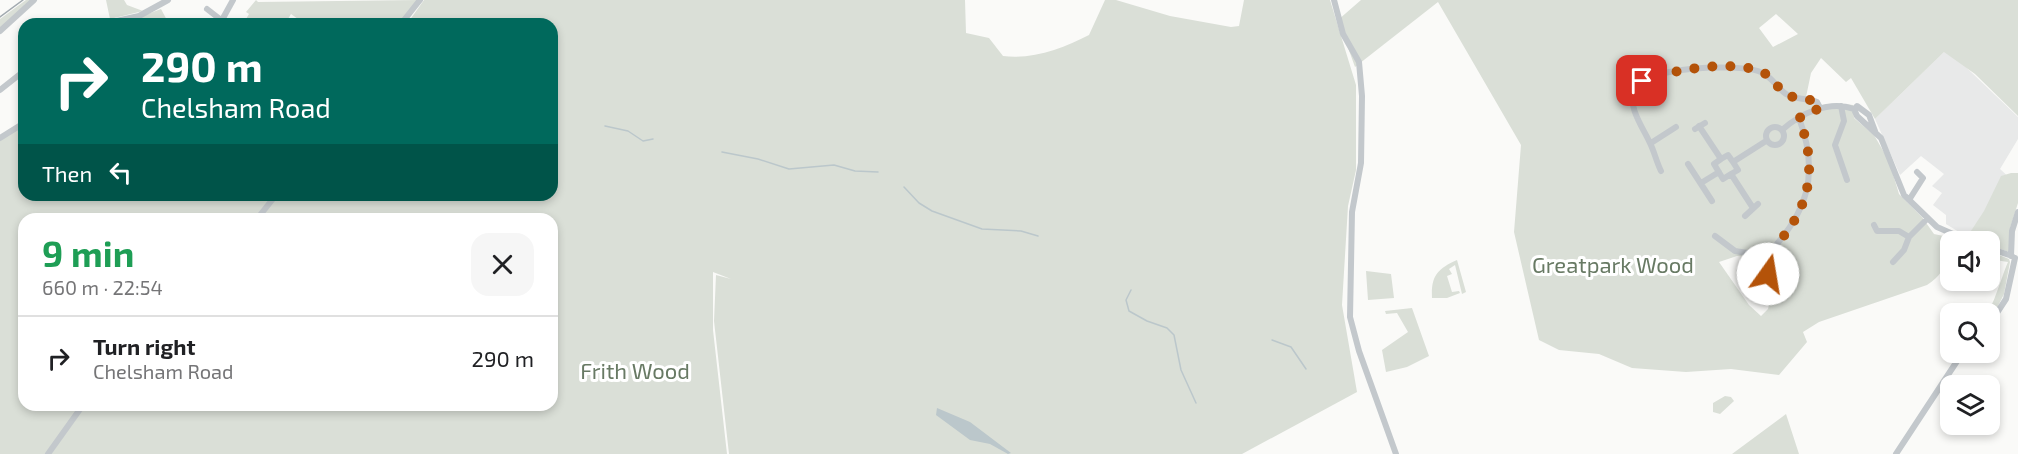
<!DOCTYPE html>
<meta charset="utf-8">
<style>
body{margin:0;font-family:"Exo 2",sans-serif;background:#f6f6f6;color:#202124;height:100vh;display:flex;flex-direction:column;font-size:22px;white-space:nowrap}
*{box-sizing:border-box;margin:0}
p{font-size:20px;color:#757577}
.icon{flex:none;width:33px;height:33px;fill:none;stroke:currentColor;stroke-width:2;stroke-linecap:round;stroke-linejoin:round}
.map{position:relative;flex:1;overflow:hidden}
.side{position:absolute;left:18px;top:213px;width:540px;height:198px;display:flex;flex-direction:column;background:#fff;border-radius:18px;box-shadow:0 3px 9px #0003}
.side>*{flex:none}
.banner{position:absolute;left:18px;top:18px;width:540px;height:183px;border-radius:18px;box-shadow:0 3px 9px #0003;background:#00695c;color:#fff;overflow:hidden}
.fabs{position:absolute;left:1940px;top:231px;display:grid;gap:12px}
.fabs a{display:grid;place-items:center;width:60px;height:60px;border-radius:12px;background:#fff;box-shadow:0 3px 9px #0003;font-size:30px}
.pin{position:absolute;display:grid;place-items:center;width:51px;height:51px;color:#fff;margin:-26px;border-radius:12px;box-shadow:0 3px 9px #0006}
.me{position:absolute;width:66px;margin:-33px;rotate:13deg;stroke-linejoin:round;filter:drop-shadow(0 0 4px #0008)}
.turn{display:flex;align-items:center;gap:21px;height:126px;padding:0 24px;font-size:27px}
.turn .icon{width:78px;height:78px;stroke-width:2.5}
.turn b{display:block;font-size:42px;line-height:51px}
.then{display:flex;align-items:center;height:57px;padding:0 24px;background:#0003;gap:12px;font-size:22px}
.round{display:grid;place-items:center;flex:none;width:63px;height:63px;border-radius:18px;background:#f6f6f6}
.summary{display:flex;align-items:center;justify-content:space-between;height:102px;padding:0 24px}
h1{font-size:36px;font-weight:700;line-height:45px;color:#1e9e55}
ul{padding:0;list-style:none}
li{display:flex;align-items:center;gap:18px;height:84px;padding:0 24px;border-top:2px solid #e0e0e0}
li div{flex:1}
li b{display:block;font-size:22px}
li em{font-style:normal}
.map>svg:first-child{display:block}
.built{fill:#e8e9e9}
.green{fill:#dadfd7;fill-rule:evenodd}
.water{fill:#bbc7cb}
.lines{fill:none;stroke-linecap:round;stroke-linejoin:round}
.stream{stroke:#bbc7cb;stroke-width:1.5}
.minor{stroke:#c3c8cc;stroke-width:6}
.tram{stroke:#a2aab0;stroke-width:1.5}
.route{stroke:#b45309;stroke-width:10;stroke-dasharray:0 18}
.labels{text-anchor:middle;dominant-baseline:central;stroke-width:6;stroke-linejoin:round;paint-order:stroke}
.park-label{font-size:22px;fill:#687a64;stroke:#fff}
</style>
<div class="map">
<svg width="2018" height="454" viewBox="0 0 2018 454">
<rect width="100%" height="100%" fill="#fafaf8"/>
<path class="built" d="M1947,49l71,68v22l-18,30 15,14 -48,54 -21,-13v-9l-13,-10 9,-12 -10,-7 12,-12 -23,-18 -21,19 -25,-56z"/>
<path class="green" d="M26,0h6l-32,29v-10z
M106,0h18l3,5 16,6 -33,8z
M256,0l2,2 160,-2 -18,24h-95l-14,-10 -6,10h-42l6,-10 -3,-2z
M424,0h541l1,33 23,5 14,18c29,4 61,-8 86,-21l16,-35h11l54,16 61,11 8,-1 5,-26h86l26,85v85l-8,36 -6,99 15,87 -115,62h-513l-15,-133 2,-46 15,4 -18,-7v58l14,124h-676l35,-49h466v-186h-292l19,-24h273v-171h-145z
M1361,0h657v116l-43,-42 -31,-22 -69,67 -24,-41 -5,4 -25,-24 -10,15 -5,24 13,3 3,5 16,-2 15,2 1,13 20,17 15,26 10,33 23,23 12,17 28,6 -12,2c0,18 -7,33 -23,43l-108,37 -16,10 4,10 -28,33 -48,-6 -45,3 -54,-4 -33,-14 -40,-4 -20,-10 -25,-108 7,-87 -83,-143 -83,65 -17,-47zM1776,14l22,20 -25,13 -14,-19zM1737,256l12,1 24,31 -5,21 -7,7 -12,-11 -30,-43z
M161,9l8,15h-48z
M24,125v70h250l-19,24h-231v186h57l-36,49h-45v-314z
M2011,173h7v30l-8,25 -1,24 -20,-7v-3l-22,-5 17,-26 17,-35z
M1989,251l20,8 1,3 -6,32 -7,14 -5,-4c2,-2 13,-36 16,-42l-19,-3z
M1457,260l9,32 -4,2 -7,-29 -6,4 3,5 -5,2 5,16 7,-1 1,2 -13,5h-15c-1,-22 5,-29 25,-38z
M1366,271l25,3 3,24 -26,2z
M1412,308l17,48 -22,11 -21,5 -4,-22 26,-18 -11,-19 -11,1 -1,-3z
M1725,396l6,1 3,4 -14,13 -7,-2v-9z
M1786,414l13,40h-67z"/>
<path class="water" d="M937,408l33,14 41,31 -3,1 -18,-10 -20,-4 -34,-25z"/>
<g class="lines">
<path class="stream" d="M605,126l23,5 15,10 10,-2
M722,152l36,7 31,10 45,-4 21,6 23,1
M904,187l15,16 13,8 50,18 39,2 17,5
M1131,290l-5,10 3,11 18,10 20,7 7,7 7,35 15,33
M1272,340l19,7 15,22"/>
<path class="minor" d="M1334,0l9,34 16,28 3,34 -1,67 -9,49 -2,105 9,34 37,103
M207,9l18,14
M222,20l11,-20
M103,24l36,-8 29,-16
M401,24l19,-24
M0,31l34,-31
M0,90l24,-19
M1841,106l3,15 -9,24 12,35
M1854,109l3,7 24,22 23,57 33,32 34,15
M1699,126l22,33 -7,5 9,15 8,-5 22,34
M1766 136a9 9 0 1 1 18 0a9 9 0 1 1-18 0Z
M1695,129l10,-6
M1782,130c19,-17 47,-30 72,-21l3,-3 12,9 6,16
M0,138l24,-15
M1651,143l25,-16
M1721,159l7,-4 5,7
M1688,164l24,37
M1661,171c-5,-10 -7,-21 -12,-30 -6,-13 -22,-35 -15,-52 12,-23 102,-25 124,-18 13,4 18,16 28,23 10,6 21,4 31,8l3,6
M1731,174l7,-4 -5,-8 33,-21
M1701,183l18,-11
M1909,200l14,-22 -6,-6
M1745,216l13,-12
M257,219l19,-24
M1874,225l3,6h22l10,6
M1715,236l20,15 31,5
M1989,248l23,8
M2011,256l1,-25 6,-19
M1893,262l11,-12 5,-13 19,-19
M1774,281l-8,-9v-16c42,-43 54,-82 33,-138
M1989,325l17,-26 9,-41
M48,454l35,-49
M1896,454l67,-102"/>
<path class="tram" d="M0,17l23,-17"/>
</g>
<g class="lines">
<path class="route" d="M1642,81c29,-11 90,-22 120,-9 10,4 15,16 24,22 10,6 21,4 31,8l3,6 -21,10c21,56 9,96 -33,138l2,18"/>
</g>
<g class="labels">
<g class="park-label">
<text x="1613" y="264">Greatpark Wood</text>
<text x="635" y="370">Frith Wood</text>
</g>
</g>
</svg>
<div class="fabs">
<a><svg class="icon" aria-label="sound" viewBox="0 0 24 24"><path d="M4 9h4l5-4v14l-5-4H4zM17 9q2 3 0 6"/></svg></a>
<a><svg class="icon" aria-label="search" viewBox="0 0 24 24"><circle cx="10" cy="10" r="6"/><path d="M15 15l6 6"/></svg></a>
<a><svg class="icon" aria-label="layers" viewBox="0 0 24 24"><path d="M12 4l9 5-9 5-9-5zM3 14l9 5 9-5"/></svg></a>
</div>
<div class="pin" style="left:1642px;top:81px;background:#d93025"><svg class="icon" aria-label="arrive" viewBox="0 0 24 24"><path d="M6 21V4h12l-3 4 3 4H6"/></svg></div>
<svg class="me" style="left:1768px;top:274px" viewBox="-20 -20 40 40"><circle r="19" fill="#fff"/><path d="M0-13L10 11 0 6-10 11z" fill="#b45309"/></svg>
<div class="banner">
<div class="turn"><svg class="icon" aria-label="right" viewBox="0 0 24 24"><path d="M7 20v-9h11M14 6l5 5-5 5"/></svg><div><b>290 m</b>Chelsham Road</div></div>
<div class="then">Then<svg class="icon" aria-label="left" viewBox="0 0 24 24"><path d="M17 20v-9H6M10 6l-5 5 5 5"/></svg></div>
</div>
<section class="side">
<div class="summary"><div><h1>9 min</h1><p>660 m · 22:54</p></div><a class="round"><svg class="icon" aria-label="close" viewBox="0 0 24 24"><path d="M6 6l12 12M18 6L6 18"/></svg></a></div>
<ul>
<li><svg class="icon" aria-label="right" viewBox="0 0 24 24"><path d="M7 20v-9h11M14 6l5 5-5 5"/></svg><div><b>Turn right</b><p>Chelsham Road</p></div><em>290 m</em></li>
</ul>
</section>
</div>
